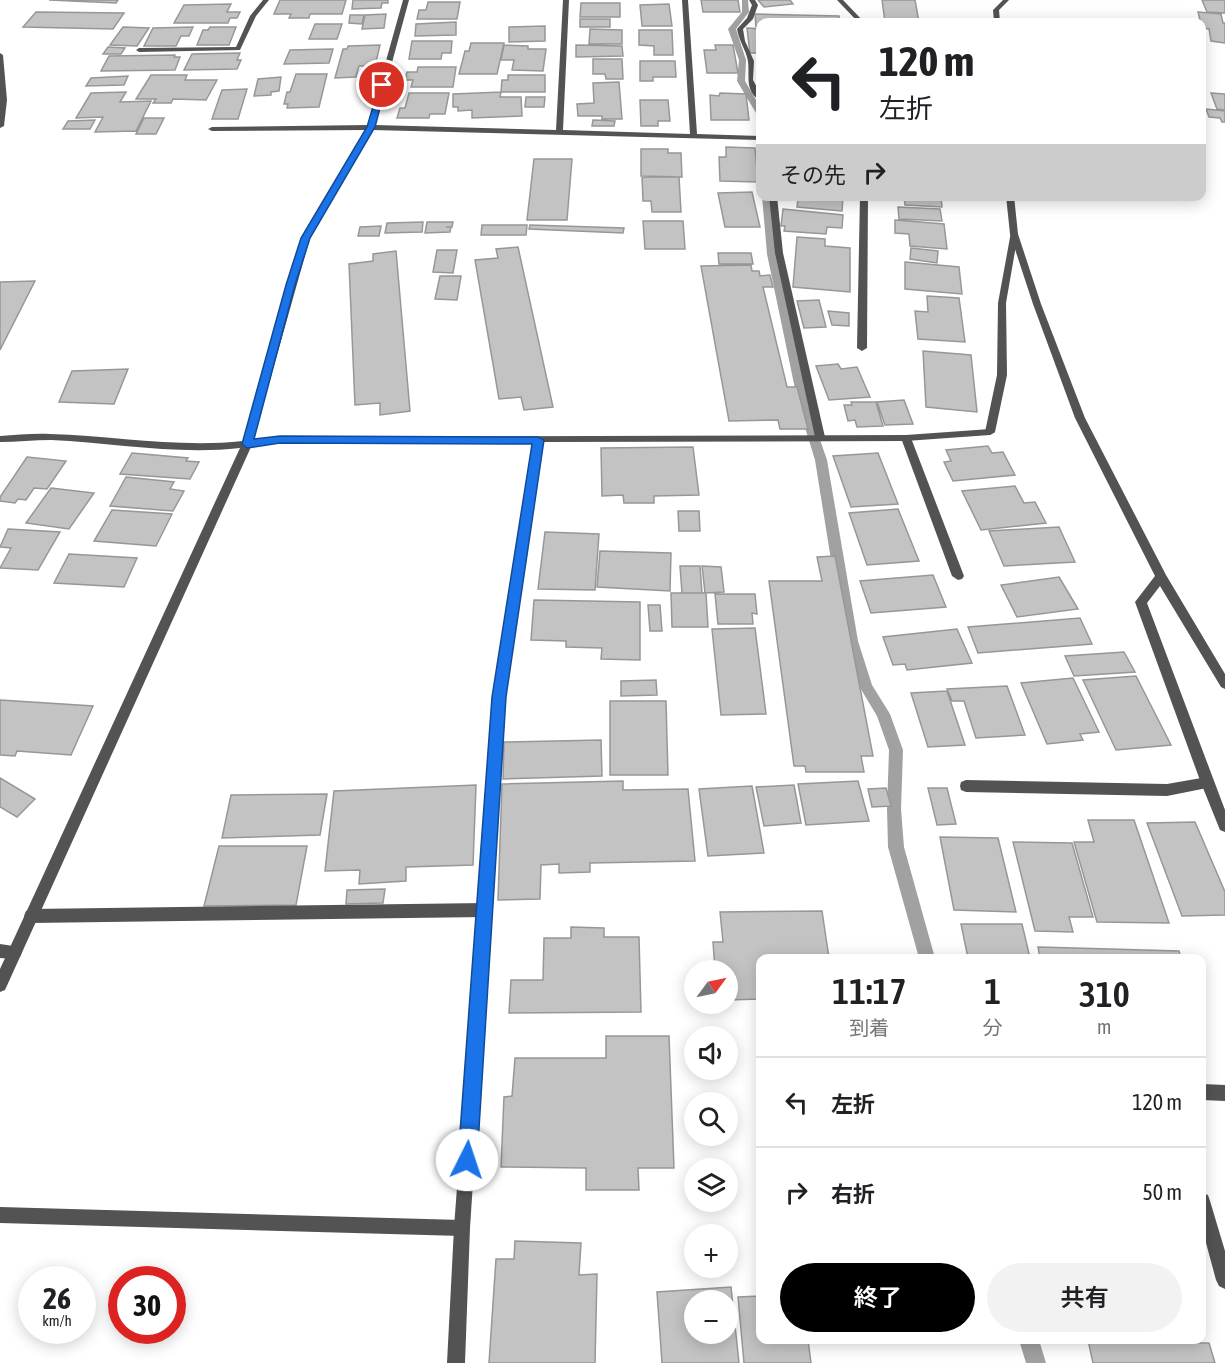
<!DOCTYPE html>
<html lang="ja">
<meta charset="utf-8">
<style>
body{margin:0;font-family:"Asap Condensed","Noto Sans JP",sans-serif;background:#f2f2f2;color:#202124;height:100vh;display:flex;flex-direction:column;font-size:22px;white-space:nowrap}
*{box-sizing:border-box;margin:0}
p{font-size:20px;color:#757577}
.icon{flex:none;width:33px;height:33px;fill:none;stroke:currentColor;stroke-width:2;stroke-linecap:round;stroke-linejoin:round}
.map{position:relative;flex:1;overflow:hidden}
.details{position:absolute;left:756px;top:954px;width:450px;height:390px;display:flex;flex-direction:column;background:#fff;border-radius:12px;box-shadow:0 3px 15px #0003}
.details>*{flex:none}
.banner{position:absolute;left:756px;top:18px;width:450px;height:183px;border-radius:12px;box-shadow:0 3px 15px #0003;background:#fff;color:#202124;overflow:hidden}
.needle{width:39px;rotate:57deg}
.tools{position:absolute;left:684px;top:960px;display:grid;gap:12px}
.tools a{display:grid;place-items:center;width:54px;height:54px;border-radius:50%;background:#fff;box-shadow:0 3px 15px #0003;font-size:30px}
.speed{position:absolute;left:18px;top:1266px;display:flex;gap:12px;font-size:30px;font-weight:700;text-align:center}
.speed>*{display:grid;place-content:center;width:78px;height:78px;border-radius:50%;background:#fff;box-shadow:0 3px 15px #0003;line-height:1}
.speed small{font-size:15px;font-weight:400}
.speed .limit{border:9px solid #d22;background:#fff;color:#111}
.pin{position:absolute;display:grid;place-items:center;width:51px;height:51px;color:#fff;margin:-26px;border:3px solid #fff;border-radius:50%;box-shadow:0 2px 6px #0007}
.me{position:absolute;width:66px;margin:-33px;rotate:4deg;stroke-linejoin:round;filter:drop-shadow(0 0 4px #0008)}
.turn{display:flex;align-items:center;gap:21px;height:126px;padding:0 24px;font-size:27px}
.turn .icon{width:78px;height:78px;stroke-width:2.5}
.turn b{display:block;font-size:42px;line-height:51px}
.then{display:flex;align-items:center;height:57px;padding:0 24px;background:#0003;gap:12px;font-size:22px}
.eta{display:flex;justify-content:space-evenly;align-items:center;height:102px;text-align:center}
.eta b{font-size:36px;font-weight:600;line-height:42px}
.button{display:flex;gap:12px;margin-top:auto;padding:12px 24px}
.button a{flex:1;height:69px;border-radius:36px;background:#000;color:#fff;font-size:24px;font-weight:600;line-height:69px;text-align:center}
.button a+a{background:#f2f2f2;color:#202124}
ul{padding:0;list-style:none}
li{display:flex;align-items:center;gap:18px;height:90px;padding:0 24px;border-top:2px solid #e0e0e0}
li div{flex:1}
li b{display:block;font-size:22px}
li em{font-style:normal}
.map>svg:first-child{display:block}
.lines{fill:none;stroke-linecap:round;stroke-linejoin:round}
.stream{fill:#a1a1a1;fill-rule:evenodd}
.building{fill:#c3c3c3;stroke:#979797;stroke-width:1.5;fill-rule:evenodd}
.lane{fill:#535353;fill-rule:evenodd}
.street{fill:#535353;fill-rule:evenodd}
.route{fill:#1a73e8;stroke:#114b97;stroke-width:1.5}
</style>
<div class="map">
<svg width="1225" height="1363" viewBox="0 0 1225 1363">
<rect width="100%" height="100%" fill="#fff"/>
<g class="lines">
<path class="stream" d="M742,0h6l1,12 -13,17 10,31 -1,21 15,26v8l-4,-2 -19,-32 2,-21 -11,-31 14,-17z
M762,196h8l7,58 32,154 18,52 31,181 14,44 18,29 13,36 -2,59 3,38 31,111h-16l-31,-111 -1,-38 2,-59 -12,-34 -18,-30 -15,-45 -29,-181 -16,-52 -32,-154z
M1019,1340h20l7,23h-20z"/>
</g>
<path class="building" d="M49,0h69l-2,3z
M280,0h66l-4,14h-32l-1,4h-20l2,-4h-17z
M353,0h35v3h-6l-1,5 -29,1z
M701,0h37l2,12h-37z
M758,0h32l3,4 -29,3z
M882,0h33l4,22h-34z
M1202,0h23v13l-18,-1z
M428,2h32l-3,17h-40l2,-9h7z
M581,3h39v14h-40z
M231,4l-4,8h13l-3,6h-7l-2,5h-54l10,-18z
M669,4l3,22h-30l-2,-21z
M36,12l88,1 -11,16 -90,-2z
M1198,12l23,2 2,9h2v20l-14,-2 -2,-12 -7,-1z
M386,14l-2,14 -22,1 3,-14z
M755,14l84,2 1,6h-80v6l-4,-1z
M350,15h14l-2,9 -13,-1z
M580,19h30v8h-30z
M456,22v13l-41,1 1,-12z
M315,24h27l-5,15h-28z
M545,26v15l-36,1v-15z
M123,27l26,1 -12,18 -27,-1z
M193,27l-4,9h-8l-5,10h-32l9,-18z
M210,27h26l-7,18h-32l6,-15h5z
M747,28l13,1v24h-10z
M590,29l32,1v14h-33z
M639,30h33l1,25h-19v-9l-15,-1z
M412,41h40l-1,12h-9l-1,6h-32z
M471,43h33l-7,31h-38l6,-23h4z
M380,45l-5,21h-16l-3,11 -21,1 8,-29h4l1,-3z
M504,45l24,1v3h18l-3,22 -31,-1 2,-10h-13z
M576,45l46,1 1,10 -47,1z
M715,45h18l5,28h-31l-3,-23h12z
M108,47l17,1 -4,6h-18z
M333,49l-4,14 -45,1 6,-14z
M240,53l-3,7h4l-4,9 -53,1 8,-16z
M175,55l-1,2h6l-5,13 -74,1 8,-15z
M593,59h29l1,20h-17l-1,-5h-12z
M640,61h35l1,16h-23v4h-13z
M418,67h38l-3,20h-42l2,-7h-8l2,-8h10z
M296,74h31l-8,33 -32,1 1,-4h-4l3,-12h3z
M151,75h36l-2,5h32l-11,20 -33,-1 -2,4h-18l3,-4h-20z
M508,75h37v17h-44l1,-12h6z
M128,76l-4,9 -38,1 5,-8z
M281,77l-2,14 -8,1v3l-17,1 4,-17z
M619,82l3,37h-20v-3h-24l-1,-12 17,-1 -1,-20z
M247,89l-9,30h-26l10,-29z
M126,92l-6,10 31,-1 -15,30 -41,1 8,-15 -27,1 15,-25z
M501,92l-1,5h21l1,19 -50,2v-8l-14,1v-4h-5v-13z
M409,93h40l-4,21h-15l-1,4h-32l3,-10h5z
M720,93l26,1 3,26h-38l-1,-25 9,1z
M1211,93l14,1v16l-8,-1z
M526,97h19l-1,10h-19z
M640,100h28l2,21h-12v5h-17z
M1206,109l19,2v11h-3l-2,-4 -11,-1z
M144,118h20l-8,16h-20z
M95,120l-5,9h-27l5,-8z
M593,120l22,1 -1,5h-22z
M726,147l29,1 3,34 -38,-1 -1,-24h7z
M641,149h27v4h13l1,24 -41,-1z
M534,159h38l-5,61h-40z
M642,177h37l2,35h-29l-1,-11h-8z
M752,192l8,35h-35l-7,-34z
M843,196l-1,15 -45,-4 1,-8 -19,-2z
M904,196h37l1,11 -37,-2z
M898,207l42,2 2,12 -43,-2z
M783,209l60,6 -1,13 -15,-1 -1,7 -42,-3 1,-5h-4z
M895,220l49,4 3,25 -37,-3 -1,-12 -14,-1z
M643,221h40l2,28h-40z
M423,222l-1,10 -37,1 2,-10z
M427,222h26l-1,5h-6h5l-1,5 -25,1z
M482,225h45l-1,10h-45z
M530,225l94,3 -1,5 -94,-4z
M381,226l-2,10h-21l2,-9z
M797,237l28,2v7l25,2v44l-57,-5z
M518,247l35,160 -29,3 -3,-13 -22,2 -24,-139 23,-2 -2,-9z
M911,248l27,3 -1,12 -27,-4z
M437,250h20l-4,23 -20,-1z
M396,251l14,160 -30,4v-12l-25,2 -6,-141 24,-3v-7z
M718,253h33l2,11h-34z
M905,262l54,5 3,27 -57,-5z
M751,265l1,6h7l1,5 10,-1 3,12h-10l24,100h10l11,42h-28l-2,-9 -49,1 -28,-155z
M440,276h21l-4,24 -22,-1z
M35,281l-35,69v-68z
M927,296l32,2 6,44 -47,-3 -3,-28 13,1z
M819,300l7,27 -22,1 -7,-27z
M828,311l21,2v13l-17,-1z
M923,351l48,4 6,57 -51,-5z
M838,364l3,5 16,-2 13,30 -41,3 -13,-34z
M128,369l-14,35 -55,-2 13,-31z
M904,400l9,24 -28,1 -8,-23z
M851,402h25l7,24 -26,1 -2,-7 -7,1 -4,-16h8z
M988,446l4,7 11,-1 12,23 -62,6 -9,-19 7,-1 -5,-11z
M693,447l6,48 -45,1v7h-30l-1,-8 -21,1 -1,-48z
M132,453l56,5 -2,3 13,1 -9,17 -70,-5z
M878,453l20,51 -47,3 -18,-51z
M27,457l39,4 -19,28 -13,-1 -8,12 -8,-1 -3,4 -15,-2v-4z
M126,477l48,5 -4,7 14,2 -11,20 -63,-5z
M1015,486l9,17 11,-1 11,21 -65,7 -19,-39z
M51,488l43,5 -25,36 -43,-6z
M898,509l21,52 -52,4 -18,-52z
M112,510l60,4 -16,32 -62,-5z
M678,511h21l1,20h-21z
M1059,527l16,35 -71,4 -15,-35z
M8,529l52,3 -22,38 -38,-2 11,-20 -11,-1z
M545,532l54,2 -4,56 -57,-1z
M600,551l71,2 -1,38 -73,-4z
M69,554l68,4 -13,29 -70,-4z
M835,556l38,200h-12l3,16h-58l-1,-6h-11l-25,-185h53l-5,-24z
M680,566h20l2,27h-20z
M702,566l19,1 3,25 -19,1z
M933,575l13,32 -75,6 -11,-32z
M1059,577l19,32 -61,8 -16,-32z
M671,593h35l2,34h-36z
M715,594h40l2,20 -5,-1 1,11h-35z
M534,600l106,2v58l-39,-1 1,-11 -36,-1v-6l-35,-1z
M648,605h12l2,26h-12z
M1080,618l12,26 -114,9 -10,-26z
M755,628l11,86 -45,1 -9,-86z
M957,629l15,34 -65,7 -2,-6 -12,1 -10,-28z
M1124,652l11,20 -61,4 -9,-20z
M1136,676l35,69 -55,5 -33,-70z
M1073,678l26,54 -19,2 3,6 -36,4 -26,-61z
M656,680l1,15 -36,1v-15z
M1007,686l18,49 -49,3 -12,-37h-12l-5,-12z
M947,691l18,54 -37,2 -17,-54z
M0,700l93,6 -22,49 -54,-4 -2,5 -15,-1z
M610,701h56l2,74h-58z
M601,740l1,36 -99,3 1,-37z
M0,778l35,21 -18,18 -17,-10z
M623,781v9l65,-1 7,72 -105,2v9l-31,1v-9l-18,1 -1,34 -42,1 4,-116z
M858,781l11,40 -63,4 -8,-41z
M476,785l-3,80 -67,2v14l-47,3 1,-14 -35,1 9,-80z
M794,785l7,38 -37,3 -8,-39z
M752,786l12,67 -56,3 -9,-67z
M886,788l5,18 -19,1 -4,-18z
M928,788h19l9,36 -19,1z
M327,794l-7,41 -98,3 9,-43z
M1088,820h46l35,103 -72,-1 -23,-80h20z
M1195,822l30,70v23l-43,1 -35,-93z
M940,837l58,1 18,74 -62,-2z
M1013,842l59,1 21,74h-24l4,15 -38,-1z
M219,846h88l-11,59 -92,1z
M385,889l-2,14 -37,1 1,-14z
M822,911l7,47h-69v41l-32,1v-30h-13l-2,-28h10l-3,-30z
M961,924h61l8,34h-62z
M571,927l33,1v9h35l2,75 -132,1 2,-33h32l1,-42h27z
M1038,947l141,4 2,7h-141z
M606,1036h63l5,132h-36l1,22h-53v-22l-85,-1 3,-70 8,-1 3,-38h91z
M515,1241l66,2 -2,32 18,-1 -2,89h-106l7,-104h18z
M731,1287l8,76h-77l-5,-71zM694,1300h34v34h-34z
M760,1296v44h48l3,23h-67l-6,-66z
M1088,1340h85l1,3h35l6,20h-122z"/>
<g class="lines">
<path class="lane" d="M263,0h6l-13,16 -16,34 -101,2 -3,-2 3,-2 97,-1 14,-31z
M749,0h6l3,5 -5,14 -10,10 2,12 9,20 -1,19 7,13v8c-16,-11 -10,-25 -12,-40 -2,-11 -9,-20 -11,-32l10,-11 5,-13z
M769,196h8l6,57 42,184 -5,3 -5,-3 -40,-184z
M1011,232l7,2 -12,69 1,72 -12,57 -5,3 -5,-3 12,-57 1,-72z
M906,435l5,3 53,138 -2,3 -4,1 -6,-4 -51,-138z
M1207,777l5,2 1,4 -1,4 -45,9 -201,-4 -5,-2 -1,-4 1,-4 5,-2 201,4z
M486,903l5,2 2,5 -2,5 -5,2 -455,6 -5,-2 -2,-5 2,-5 5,-2z
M0,944l20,3 2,5 -2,5 -5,2 -15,-1z
M1202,1193l6,2 2,6 15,50v38l-6,-3 -3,-6 -14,-52z
M0,1207l462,13 6,2 2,6 -2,6 -6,2 -462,-13z"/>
<path class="street" d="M403,0h6l-34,125 181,5 7,-130h6l-6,130 127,4 -8,-134h6l9,134 63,2v4l-387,-10 -63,108 -57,202 27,-3 626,-2 84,-6 5,3 -5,3 -84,6 -363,1 -38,255 -35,531 -5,135h-18l7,-135 39,-531 40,-255 -253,1 -29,4 -246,543 -5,2v-23l240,-521c-63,7 -126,-5 -189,-8 -17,0 -34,2 -51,2v-6c17,-1 34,-3 50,-2 65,2 129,14 193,7l59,-203 64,-108 -154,1 -4,-2 4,-2 156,-2z
M837,0h6l21,22h-6z
M1003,0h6l-10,10 1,12h-6l-1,-12z
M0,53l3,2 4,45 -3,26 -4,2z
M860,196h8l-1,152 -5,3 -5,-3z
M1006,196h8l4,38 23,70 44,114 81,157 59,99v15l-4,-2 -61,-101 -13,17 78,207v22l-5,-2 -19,-47 -66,-181 20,-26 -80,-158 -42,-114 -23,-70z
M1202,1084l23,1v16l-23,-1z"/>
</g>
<path class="route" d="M380,83l6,2 -11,42 -65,111 -15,47 -41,154 26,-3 258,1 6,3 -38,257 -29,463 -3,6 -7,3 -6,-3 -3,-6 34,-463 40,-253 -252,-1 -33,5 -5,-4 44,-159 15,-47 66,-111z"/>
</svg>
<div class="tools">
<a><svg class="needle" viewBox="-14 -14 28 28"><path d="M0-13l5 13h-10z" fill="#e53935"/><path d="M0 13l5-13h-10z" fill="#757577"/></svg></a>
<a><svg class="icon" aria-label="sound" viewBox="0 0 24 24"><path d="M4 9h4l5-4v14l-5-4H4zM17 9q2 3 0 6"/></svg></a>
<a><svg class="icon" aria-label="search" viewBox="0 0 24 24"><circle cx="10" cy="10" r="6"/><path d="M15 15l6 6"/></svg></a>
<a><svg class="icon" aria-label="layers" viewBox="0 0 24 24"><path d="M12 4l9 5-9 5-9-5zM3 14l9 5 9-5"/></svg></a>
<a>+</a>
<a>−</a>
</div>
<div class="speed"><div>26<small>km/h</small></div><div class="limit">30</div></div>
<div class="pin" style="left:382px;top:85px;background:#d93025"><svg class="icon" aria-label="arrive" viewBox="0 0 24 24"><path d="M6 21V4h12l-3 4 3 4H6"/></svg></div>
<svg class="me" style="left:467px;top:1160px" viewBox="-20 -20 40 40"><circle r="19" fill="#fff"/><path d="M0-13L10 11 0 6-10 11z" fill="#1a73e8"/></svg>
<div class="banner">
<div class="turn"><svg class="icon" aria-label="left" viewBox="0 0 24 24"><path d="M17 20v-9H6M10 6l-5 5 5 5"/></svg><div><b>120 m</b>左折</div></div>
<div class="then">その先<svg class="icon" aria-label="right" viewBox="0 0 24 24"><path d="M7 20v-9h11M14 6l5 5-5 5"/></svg></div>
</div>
<section class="details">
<div class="eta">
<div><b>11:17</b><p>到着</p></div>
<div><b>1</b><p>分</p></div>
<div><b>310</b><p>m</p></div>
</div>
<ul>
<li><svg class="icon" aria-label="left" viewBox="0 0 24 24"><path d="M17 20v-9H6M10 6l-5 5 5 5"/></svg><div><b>左折</b></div><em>120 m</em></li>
<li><svg class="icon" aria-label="right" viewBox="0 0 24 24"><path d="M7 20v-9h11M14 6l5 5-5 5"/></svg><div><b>右折</b></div><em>50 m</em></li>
</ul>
<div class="button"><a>終了</a><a>共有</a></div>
</section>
</div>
